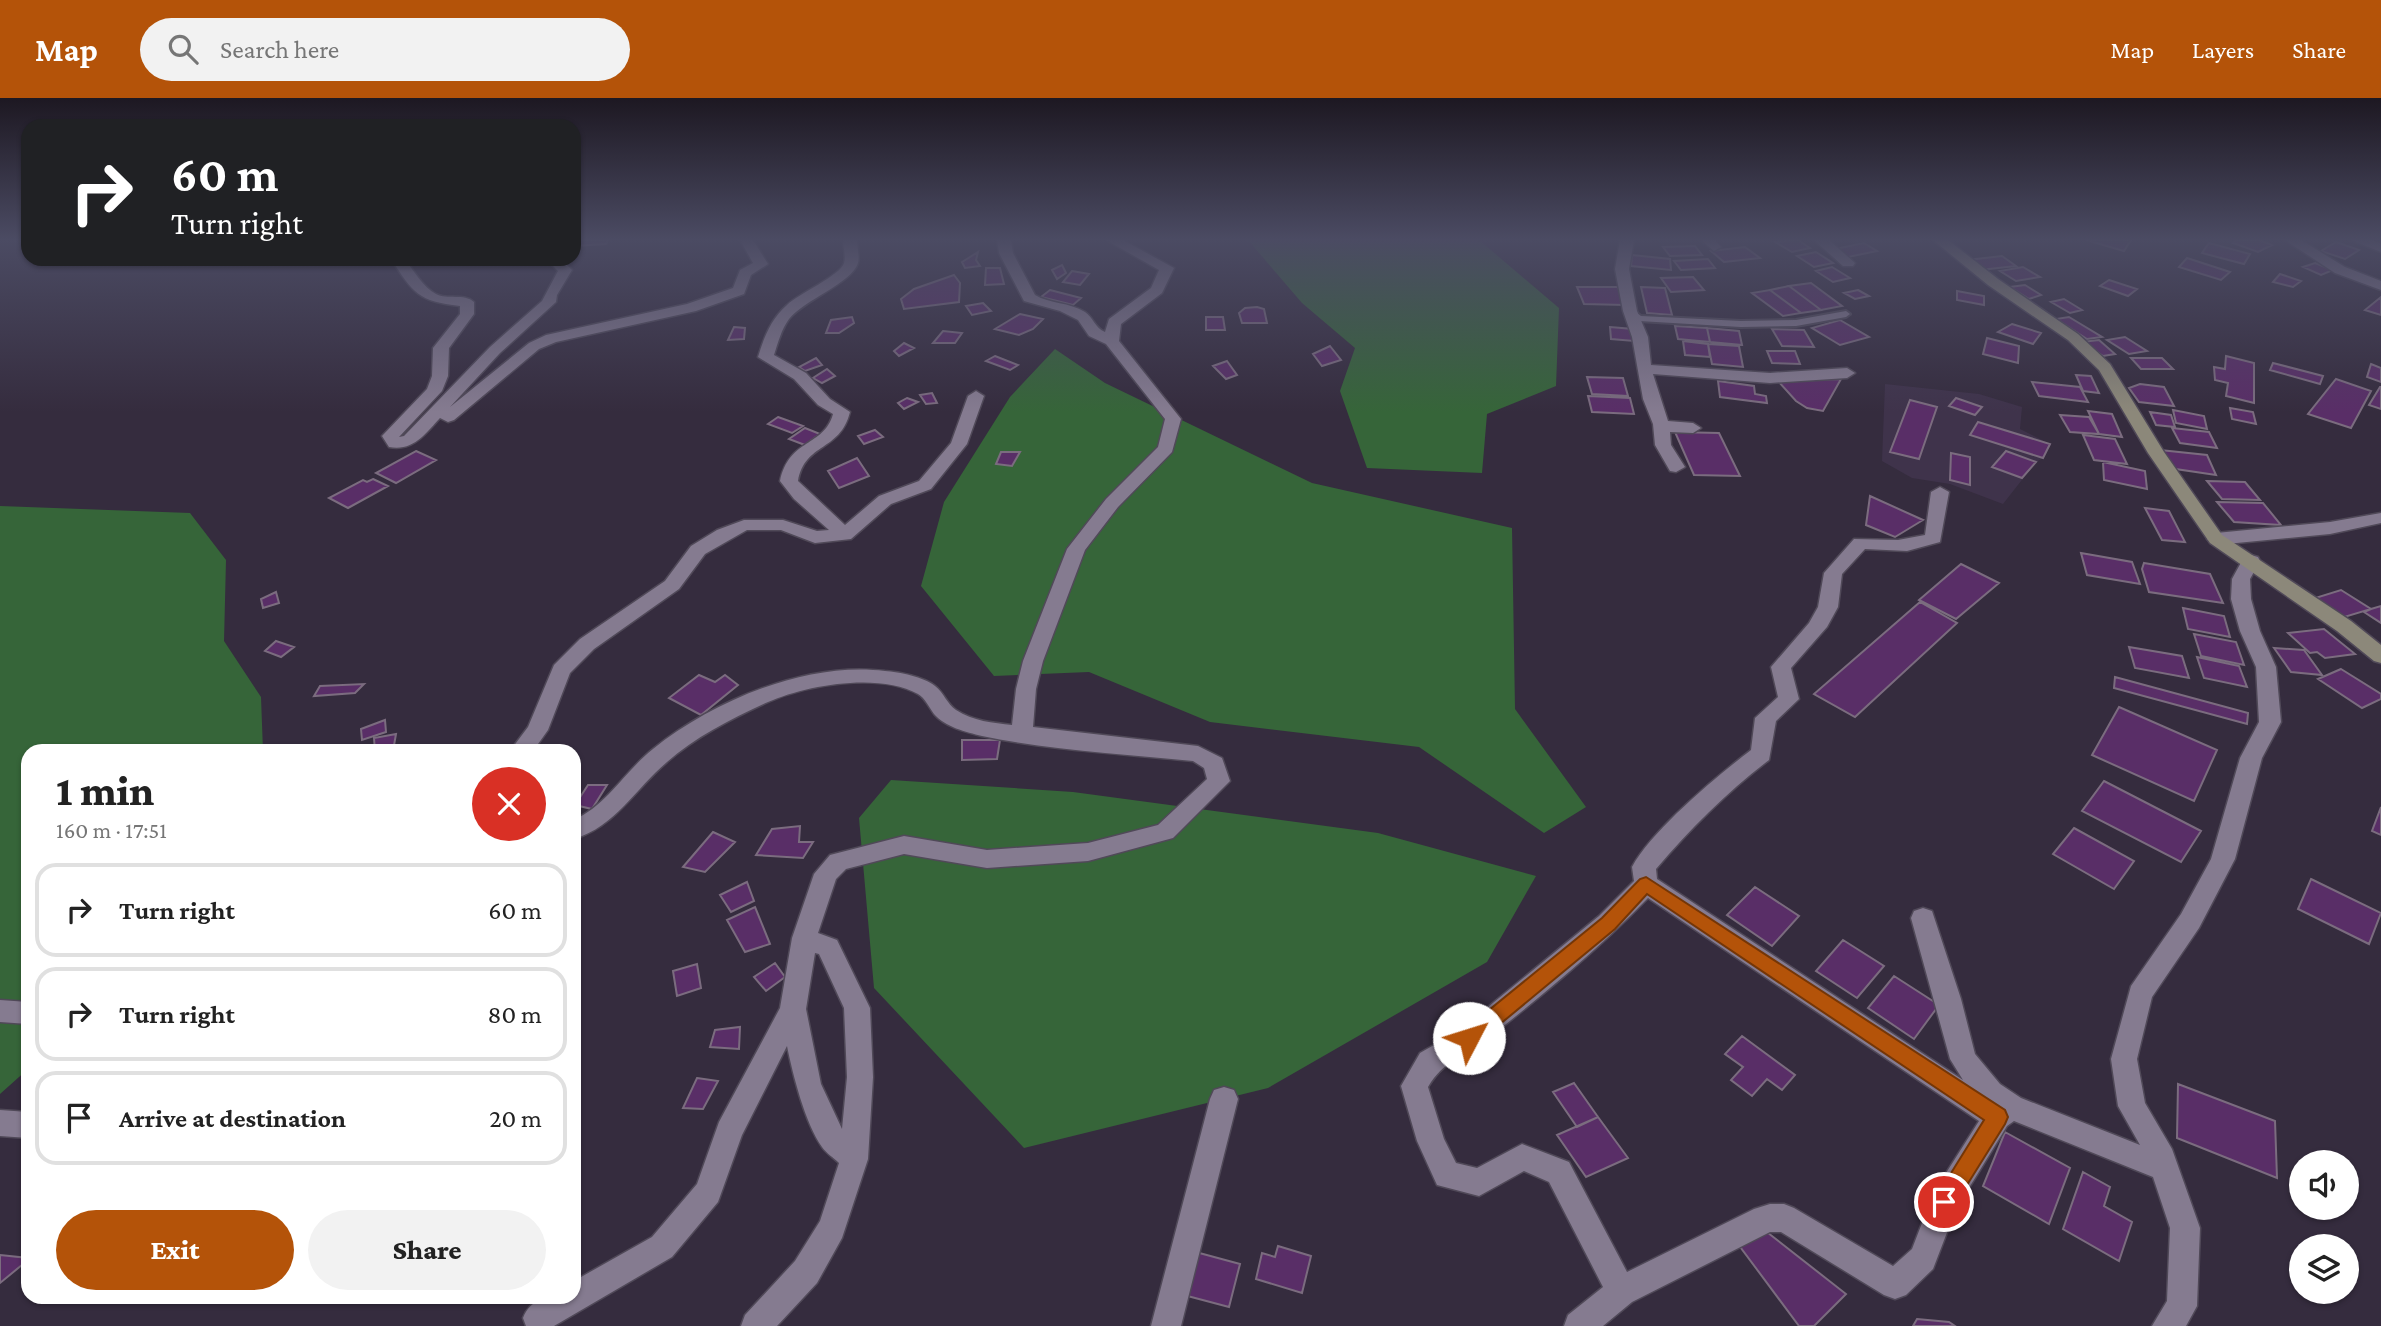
<!DOCTYPE html>
<meta charset="utf-8">
<style>
body{margin:0;font-family:"Crimson Pro",serif;background:#f2f2f2;color:#222;height:100vh;display:flex;flex-direction:column;font-size:26px;white-space:nowrap}
*{box-sizing:border-box;margin:0}
p{font-size:23px;color:#767676}
.icon{flex:none;width:38px;height:38px;fill:none;stroke:currentColor;stroke-width:2;stroke-linecap:round;stroke-linejoin:round}
.map{position:relative;flex:1;overflow:hidden}
.panel{position:absolute;left:21px;top:646px;width:560px;height:560px;display:flex;flex-direction:column;background:#fff;border-radius:21px;box-shadow:0 2px 5px #0004}
.panel>*{flex:none}
.banner{position:absolute;left:21px;top:21px;width:560px;height:147px;border-radius:21px;box-shadow:0 2px 5px #0004;background:#202124;color:#fff;overflow:hidden}
.buttons{position:absolute;left:2289px;top:1052px;display:grid;gap:14px}
.buttons a{display:grid;place-items:center;width:70px;height:70px;border-radius:50%;background:#fff;box-shadow:0 2px 5px #0004;font-size:35px}
.pin{position:absolute;display:grid;place-items:center;width:60px;height:60px;color:#fff;margin:-30px;border:4px solid #fff;border-radius:50%;box-shadow:0 2px 7px #0007}
.me{position:absolute;width:77px;margin:-38px;rotate:50deg;stroke-linejoin:round;filter:drop-shadow(0 0 5px #0008)}
.turn{display:flex;align-items:center;gap:24px;height:147px;padding:0 35px;font-size:32px}
.turn .icon{width:91px;height:91px;stroke-width:2.5}
.turn b{display:block;font-size:49px;line-height:60px}
.round{display:grid;place-items:center;flex:none;width:74px;height:74px;border-radius:37px;background:#f2f2f2}
.head{display:flex;align-items:center;justify-content:space-between;height:119px;padding:0 35px}
h1{font-size:42px;font-weight:800;line-height:52px}
.cta{display:flex;gap:14px;margin-top:auto;padding:14px 35px}
.cta a{flex:1;height:80px;border-radius:42px;background:#b45309;color:#fff;font-size:28px;font-weight:800;line-height:80px;text-align:center}
.cta a+a{background:#f2f2f2;color:#222}
ul{padding:0;list-style:none}
li{display:flex;align-items:center;gap:21px;height:94px;margin:0 14px 10px;padding:0 21px;border:4px solid #e0e0e0;border-radius:21px}
li div{flex:1}
li b{display:block;font-size:26px}
li em{font-style:normal}
header{display:flex;align-items:center;gap:42px;box-sizing:border-box;height:98px;padding:0 35px;background:#b45309;color:#fff}
header strong{font-size:33px}
nav{display:flex;gap:38px;margin-inline-start:auto;font-size:24px}
.search{width:490px;height:63px;background:#f2f2f2;display:flex;align-items:center;gap:18px;box-sizing:border-box;padding:0 24px;border-radius:38px;color:#767676;font-size:26px}
.map>svg:first-child{display:block}
.built{fill:#3f334b}
.green{fill:#366539}
.building{fill:#592e67;stroke:#7b6c7f;stroke-width:2}
.lines{fill:none;stroke-linecap:round;stroke-linejoin:round}
.service-casing{stroke:#504958;stroke-width:4}
.minor-casing{stroke:#504958;stroke-width:3}
.secondary-casing{stroke:#504958;stroke-width:3}
.service{fill:#857b90;fill-rule:evenodd}
.minor{fill:#857b90;fill-rule:evenodd}
.secondary{fill:#8c887a;fill-rule:evenodd}
.route{fill:#b45309;stroke:#753606;stroke-width:2}
</style>
<header>
<strong>Map</strong>
<div class="search"><svg class="icon" aria-label="search" viewBox="0 0 24 24"><circle cx="10" cy="10" r="6"/><path d="M15 15l6 6"/></svg>Search here</div>
<nav><a>Map</a><a>Layers</a><a>Share</a></nav>
</header>
<div class="map">
<svg width="2381" height="1228" viewBox="0 0 2381 1228">
<rect width="100%" height="100%" fill="#352c3e"/>
<path class="built" d="M1885,286l94,10 43,13 -2,22 30,15 -7,14 -7,4 -33,42 -53,-20 -38,-6 -30,-17z"/>
<path class="green" d="M1248,142h231l80,68 -3,78 -69,28 -5,59 -115,-5 -27,-77 15,-43 -53,-45z
M1055,251l50,34 207,100 200,45 3,181 71,98 -42,26 -125,-86 -209,-25 -121,-50 -95,4 -73,-90 23,-84 66,-105z
M0,408l190,7 36,47 -2,81 37,56 2,54h-235v318l-28,25z
M891,682l182,12 305,41 158,43 -49,86 -219,126 -244,60 -150,-160 -15,-170z"/>
<path class="building" d="M574,142h34l-2,4 -32,2z
M1798,142l12,8 -18,4 -17,-10z
M2086,142h45l-7,11z
M2238,142h21l13,5 -14,7 -25,-9z
M2336,144l23,8 -14,9 -24,-8z
M1864,145l13,8 -29,6 -13,-8z
M2209,145l41,11 -6,10 -42,-11z
M1695,148l7,9 -32,1 -7,-9z
M1745,149l15,11 -36,4 -13,-11z
M978,154l-2,8 4,6 -15,2 -3,-6z
M1816,154l17,11 -19,4 -17,-11z
M1632,157l38,4 1,11 -40,-4z
M2002,158l14,10 -36,4 -13,-10z
M2187,160l43,14 -9,8 -42,-13z
M1708,161l7,9 -34,2 -7,-9z
M2315,165l18,7 -12,5 -18,-8z
M1062,167l4,8 -9,6 -5,-9z
M1832,169l18,11 -17,4 -17,-11z
M2023,169l17,10 -24,4 -16,-10z
M986,170h14l4,16 -19,1z
M1072,173l17,3 -9,11 -17,-3z
M2280,176l21,7 -8,6 -20,-5z
M954,177l6,8 -1,19 -55,7 -3,-10 13,-10z
M1693,179l11,13 -33,2 -10,-14z
M2109,182l28,9 -9,7 -28,-10z
M1811,185l31,23 -21,4 -32,-24z
M2025,187l16,10 -12,4 -19,-12z
M1789,188l32,24 -20,3 -31,-23z
M1577,189h41l7,18 -41,-1z
M1641,189l24,1 7,27 -25,-2z
M1050,192l31,8 -8,7 -32,-8z
M1770,192l31,23 -18,3 -31,-23z
M1858,192l11,6 -14,3 -11,-6z
M1957,193l27,5v9l-27,-5z
M2381,199v18l-16,-5z
M2064,201l18,11 -12,3 -19,-11z
M983,205l8,8 -19,4 -6,-9z
M1257,209l7,2 3,14h-25l-3,-10 6,-5z
M1020,216l23,5 -10,10 -14,6 -24,-6z
M852,219l2,6 -15,10h-13l5,-13z
M1206,219h17l2,13h-19z
M2069,219l33,20 -15,2 -31,-20z
M1840,222l29,17 -29,8 -28,-17z
M2012,226l29,9 -8,11 -35,-12z
M1675,228l32,2 3,14 -32,-3z
M734,229l11,1 -1,11 -16,1z
M1610,229l23,2 1,12 -23,-2z
M1707,230l32,3 3,14 -32,-3z
M1772,231l32,1 10,17 -32,-1z
M943,233l19,2 -7,10h-22z
M2125,239l22,14 -18,3 -22,-14z
M1987,240l32,8 -1,17 -35,-9z
M2099,242l16,14 -12,2 -21,-14z
M1683,243l25,3 2,13 -25,-2z
M904,245l10,5 -15,8 -5,-5z
M1708,246l31,2 4,21 -31,-3z
M1330,248l11,14 -19,6 -9,-12z
M1767,253h28l5,13 -28,-1z
M995,258l23,9 -8,5 -24,-9z
M2226,258l28,7v40l-28,-7 2,-13 -13,-3 -1,-13 11,2z
M816,260l6,7 -17,6 -6,-4z
M2131,260h31l11,11h-32z
M1227,263l10,14 -11,4 -13,-13z
M2273,265l50,13 -3,8 -50,-14z
M2371,266l10,4v14l-14,-5z
M827,271l8,7 -13,7 -9,-5z
M2076,277l15,1 8,17 -16,-2z
M1587,279l36,1 5,18 -36,-2z
M1841,281l-18,32 -16,-3 -11,-7 -19,-21z
M2336,281l35,12 -20,37 -43,-14z
M1718,283l36,5 1,8 11,2 1,7 -47,-6z
M2032,284l48,5 8,15 -49,-6z
M2140,286l24,3 10,19 -35,-4 -10,-14z
M2380,289h1v22l-12,-4z
M932,295l5,10 -11,1 -6,-9z
M1588,298l42,2 4,16 -42,-2z
M907,300l11,4 -14,7 -6,-6z
M1956,300l26,9 -7,8 -26,-9z
M1910,302l27,7 -18,52 -29,-7z
M2230,310l23,4 3,12 -24,-5z
M2173,312l31,6 3,13 -31,-6z
M2088,313l24,3 10,23 -23,-3z
M2150,314l21,3 4,12 -19,-2z
M2060,317l29,2 10,17 -29,-2z
M778,319l25,9 -11,7 -24,-9z
M1978,324l72,22 -7,14 -73,-23z
M805,330l15,6 -15,11 -16,-6z
M2172,330l37,4 8,16 -37,-5z
M875,332l8,7 -19,7 -6,-8z
M1675,334l44,1 21,43 -46,-1z
M2083,337l32,4 12,25 -33,-4z
M2160,352l47,5 9,20 -47,-7z
M416,353l20,9 -40,23 -20,-10z
M2006,353l30,11 -14,16 -30,-11z
M1001,354h19l-8,14 -16,-2z
M1951,355l19,4v28l-20,-5z
M857,360l12,18 -30,12 -11,-17z
M2103,364l42,9 2,18 -43,-9z
M373,381l15,7 -40,22 -19,-10 34,-18 4,2z
M2207,383l38,1 15,18 -38,-1z
M1870,398l53,24 -28,17 -29,-12z
M2217,404l46,1 18,22 -47,-3z
M2145,410l24,3 16,31 -23,-2z
M2081,455l51,9 8,22 -53,-9z
M2144,465l66,11 13,29 -74,-11 -7,-23z
M1961,466l38,19 -43,36 -37,-19z
M2341,492l30,19 -30,9 -29,-19z
M276,494l3,11 -16,5 -2,-9z
M1920,504l37,21 -102,94 -41,-23z
M2381,508v17l-17,-11 7,-3z
M2183,510l41,8 6,21 -42,-8z
M2324,531l31,25 -30,4 -8,-6 -7,1 -22,-20z
M2194,536l42,8 8,23 -43,-9z
M276,543l18,6 -13,10 -16,-6z
M2129,549l53,9 7,22 -54,-10z
M2274,550l30,2 18,25 -31,-3z
M2197,559l42,9 8,21 -43,-9z
M2341,571l40,25v5l-19,9 -44,-29z
M699,577l16,7 10,-7 13,10 -37,30 -32,-17z
M2115,579l133,36 -1,11 -133,-36z
M364,586l-9,9 -41,3 6,-10z
M2119,609l98,43 -23,51 -102,-46z
M385,622l1,12 -24,8 -1,-11z
M396,636l-3,17h-18l-1,-13z
M962,642h38l-3,19 -35,1z
M2104,683l97,50 -20,31 -99,-51z
M588,687h19l-15,24 -17,-4z
M2381,709v28l-9,-4z
M800,728l-1,16h14l-10,16 -47,-3 16,-26z
M2074,730l60,33 -20,28 -61,-35z
M713,734l22,10 -30,30 -22,-5z
M2311,781l70,34 -12,31 -71,-35z
M747,784l7,19 -23,11 -11,-17z
M1755,789l44,29 -27,30 -45,-31z
M755,809l15,37 -25,8 -18,-32z
M1843,842l41,26 -27,32 -41,-27z
M775,865l10,14 -19,14 -12,-14z
M697,866l4,24 -24,8 -4,-25z
M1894,878l45,29 -25,34 -46,-31z
M740,929l-1,22 -29,-2 5,-17z
M1742,938l53,39 -13,15 -15,-11 -15,17 -21,-16 12,-13 -18,-13z
M697,980l21,3 -15,28 -20,-1z
M1574,985l24,34 -21,10 -24,-35z
M2178,986l97,37 2,57 -100,-40z
M1598,1019l30,41 -42,19 -29,-42z
M2005,1034l65,36 -21,56 -66,-38z
M2083,1074l27,15 -6,19 28,16 -13,39 -56,-32z
M1763,1131l83,65 -32,32h-15l-61,-82z
M1278,1148l33,10 -9,37 -46,-14 6,-26 13,4z
M1192,1153l48,13 -11,43 -49,-13z
M0,1157l28,3v2l-28,23z
M1917,1221l32,3 6,4h-42z"/>
<g class="lines">
<g class="service-casing">
<path id="service" d="M1630,210l11,8 100,5 55,-1 50,-9 4,3 -4,3 -50,9 -55,1 -102,-6 -12,-8v-4z"/>
</g>
<g class="minor-casing">
<path id="minor" d="M740,142h13l15,24 -17,11 -7,19 -48,17 -140,31 -17,7 -85,71 -6,2 -8,-4c-14,15 -27,34 -51,29l-7,-11 45,-47 5,-13 1,-28 27,-34v-8c-42,-5 -46,-12 -69,-47h14c8,11 18,28 31,35 11,6 28,-1 38,8v12l-25,34 -1,28 -6,15 -43,46 5,-1 86,-89 52,-46 16,-30 -12,-12h15l11,11 -15,25 -1,7 -56,51 -50,54 79,-64 17,-8 141,-31 46,-16 7,-18 13,-7z
M843,142h14c0,7 3,17 1,23 -6,20 -54,37 -69,56 -8,11 -11,24 -15,36l32,18 24,26 20,13c-10,40 -45,30 -52,69l47,44 34,-29 40,-15 32,-38 17,-47 8,-5 8,5 -17,48 -36,45 -40,15 -40,35 -36,4 -34,-13h-34l-42,24 -26,35 -85,60 -24,24 -22,57 -15,21h-23l18,-24 26,-62 26,-26 85,-58 26,-35 26,-16 27,-10h39l34,11 12,-1 -35,-31 -14,-18c9,-43 44,-34 53,-67l-15,-9 -24,-26 -36,-22c6,-20 13,-38 29,-52 11,-11 54,-30 57,-42 2,-7 -1,-16 -1,-23z
M997,142h14l2,13 22,42c15,9 34,7 50,17 8,5 10,16 20,20l4,-13 42,-31 8,-18 -53,-30h17l51,28 -12,25 -41,31 -2,17 62,78 -9,33 -54,55 -33,43 -42,111 -7,28 -3,38 165,19 24,12 8,23 -57,57 -85,23 -101,7 -83,-14 -58,15 -10,10 -18,54 19,7 33,68 3,69 -5,82 -26,79 -25,45 -40,43h-36l4,-11 50,-54 25,-40 19,-58c-5,-5 -13,-10 -17,-16 -17,-24 -29,-72 -35,-101l-45,89 -24,67 -46,55 -118,69h-28l-3,-8c9,-23 29,-21 51,-21v-16l78,-44 45,-53 22,-62 61,-114 12,-70 22,-64 16,-19 74,-19 83,14 101,-7 70,-18 49,-46 -3,-11 -11,-7c-68,-7 -145,-11 -211,-25 -16,-4 -37,-9 -48,-22 -5,-7 -9,-16 -16,-20 -39,-22 -112,-9 -150,8 -35,16 -73,35 -101,60 -32,27 -51,64 -93,77v-19c33,-15 51,-49 79,-71 60,-48 154,-88 232,-78 14,1 39,6 50,15 9,7 12,18 21,24 17,11 37,13 56,15l4,-36 7,-28 44,-112 39,-50 52,-52 7,-28 -59,-75 -17,-8 -11,-16 -18,-9 -36,-10 -25,-48zM815,855l4,1 25,54 3,69 -5,52 -21,-45 -15,-75z
M1620,142h14l-5,29 8,42 11,26 3,28 119,8 77,-5 8,5 -8,5 -77,5 -117,-9 15,47 25,2 8,5 -8,5 -23,-1 1,13 14,22 -9,5 -6,-1 -15,-26 -2,-21 -10,-25 -11,-62 -9,-26 -8,-42z
M1701,142h14l6,7 -7,4z
M1814,142h15l26,23 -2,3h-10z
M2285,142h16l44,27 36,14v9l-46,-17z
M2351,142h21l9,4v8z
M1940,389l9,5 -9,50 -33,9 -42,-2 -23,25 -4,33 -11,20 -36,41 8,31 -23,22 -7,39c-42,32 -79,69 -113,109l1,10 306,201 -13,-21 -39,-141 3,-7 9,-3 9,3 29,88 14,55 25,30 21,14 119,47 -22,-39 -7,-47 20,-73 50,-72 30,-55 29,-101 19,-36 -3,-55 -16,-36 -9,-32 1,-20 12,-22 7,-2 7,2 2,4 -10,18 1,20 9,32 16,36 5,55 -19,36 -27,101 -36,69 -47,69 -15,62 8,44 27,46 28,79 -3,78 -11,20h-34l15,-25 3,-73 -17,-51 -139,-56 -7,5 -51,83 -23,60 -27,26 -11,4 -11,-4 -103,-63h-11l-138,70 -29,24h-39l4,-11 35,-28 -54,-105 -25,-11 -45,25 -42,-11 -20,-44 -16,-55 19,-33 40,-23 139,-114 35,-35 -2,-14c20,-37 85,-91 119,-117l4,-32 23,-21 -7,-30 38,-44 9,-16 6,-34 30,-34 44,1 27,-5 6,-43zM1648,800l331,223 -45,71 -22,57 -19,17 -99,-58 -10,-4h-14l-16,5 -127,63 -58,-110 -47,-18 -45,24 -21,-5 -12,-24 -16,-52c17,-28 30,-25 53,-43 58,-46 116,-93 167,-146z
M2381,415v10l-51,11 -114,11 -9,-6 9,-6 114,-11z
M0,902l28,2v22l-28,-2z
M1224,989l10,3 4,9 -57,227h-30l59,-227 4,-9z
M0,1012l28,2v26l-28,-2z"/>
</g>
<g class="secondary-casing">
<path id="secondary" d="M1933,142h15l50,39 80,55 32,30 54,88 58,83 129,86 30,24v18l-7,-2 -37,-30 -127,-88 -62,-90 -49,-83 -31,-30 -80,-55z"/>
</g>
<use href="#service" class="service"/>
<use href="#minor" class="minor"/>
<use href="#secondary" class="secondary"/>
</g>
<linearGradient id="sky" x2="0" y2="1"><stop stop-color="#1d1822"/><stop offset="0.45" stop-color="#4b4b63"/><stop offset="1" stop-color="#4b4b63" stop-opacity="0"/></linearGradient>
<rect width="2381" height="314" fill="url(#sky)"/>
<path class="route" d="M1646,779l359,233 3,7 -3,7 -53,85 -8,3 -8,-3 -3,-7 51,-82 -337,-226 -32,35 -139,115 -7,3 -7,-3 -3,-6 3,-6 140,-114 38,-39z"/>
</svg>
<div class="buttons">
<a><svg class="icon" aria-label="sound" viewBox="0 0 24 24"><path d="M4 9h4l5-4v14l-5-4H4zM17 9q2 3 0 6"/></svg></a>
<a><svg class="icon" aria-label="layers" viewBox="0 0 24 24"><path d="M12 4l9 5-9 5-9-5zM3 14l9 5 9-5"/></svg></a>
</div>
<div class="pin" style="left:1944px;top:1104px;background:#d93025"><svg class="icon" aria-label="arrive" viewBox="0 0 24 24"><path d="M6 21V4h12l-3 4 3 4H6"/></svg></div>
<svg class="me" style="left:1469px;top:940px" viewBox="-20 -20 40 40"><circle r="19" fill="#fff"/><path d="M0-13L10 11 0 6-10 11z" fill="#b45309"/></svg>
<div class="banner">
<div class="turn"><svg class="icon" aria-label="right" viewBox="0 0 24 24"><path d="M7 20v-9h11M14 6l5 5-5 5"/></svg><div><b>60 m</b>Turn right</div></div>
</div>
<section class="panel">
<div class="head"><div><h1>1 min</h1><p>160 m · 17:51</p></div><a class="round" style="background:#d93025;color:#fff"><svg class="icon" aria-label="close" viewBox="0 0 24 24"><path d="M6 6l12 12M18 6L6 18"/></svg></a></div>
<ul>
<li><svg class="icon" aria-label="right" viewBox="0 0 24 24"><path d="M7 20v-9h11M14 6l5 5-5 5"/></svg><div><b>Turn right</b></div><em>60 m</em></li>
<li><svg class="icon" aria-label="right" viewBox="0 0 24 24"><path d="M7 20v-9h11M14 6l5 5-5 5"/></svg><div><b>Turn right</b></div><em>80 m</em></li>
<li><svg class="icon" aria-label="arrive" viewBox="0 0 24 24"><path d="M6 21V4h12l-3 4 3 4H6"/></svg><div><b>Arrive at destination</b></div><em>20 m</em></li>
</ul>
<div class="cta"><a>Exit</a><a>Share</a></div>
</section>
</div>
